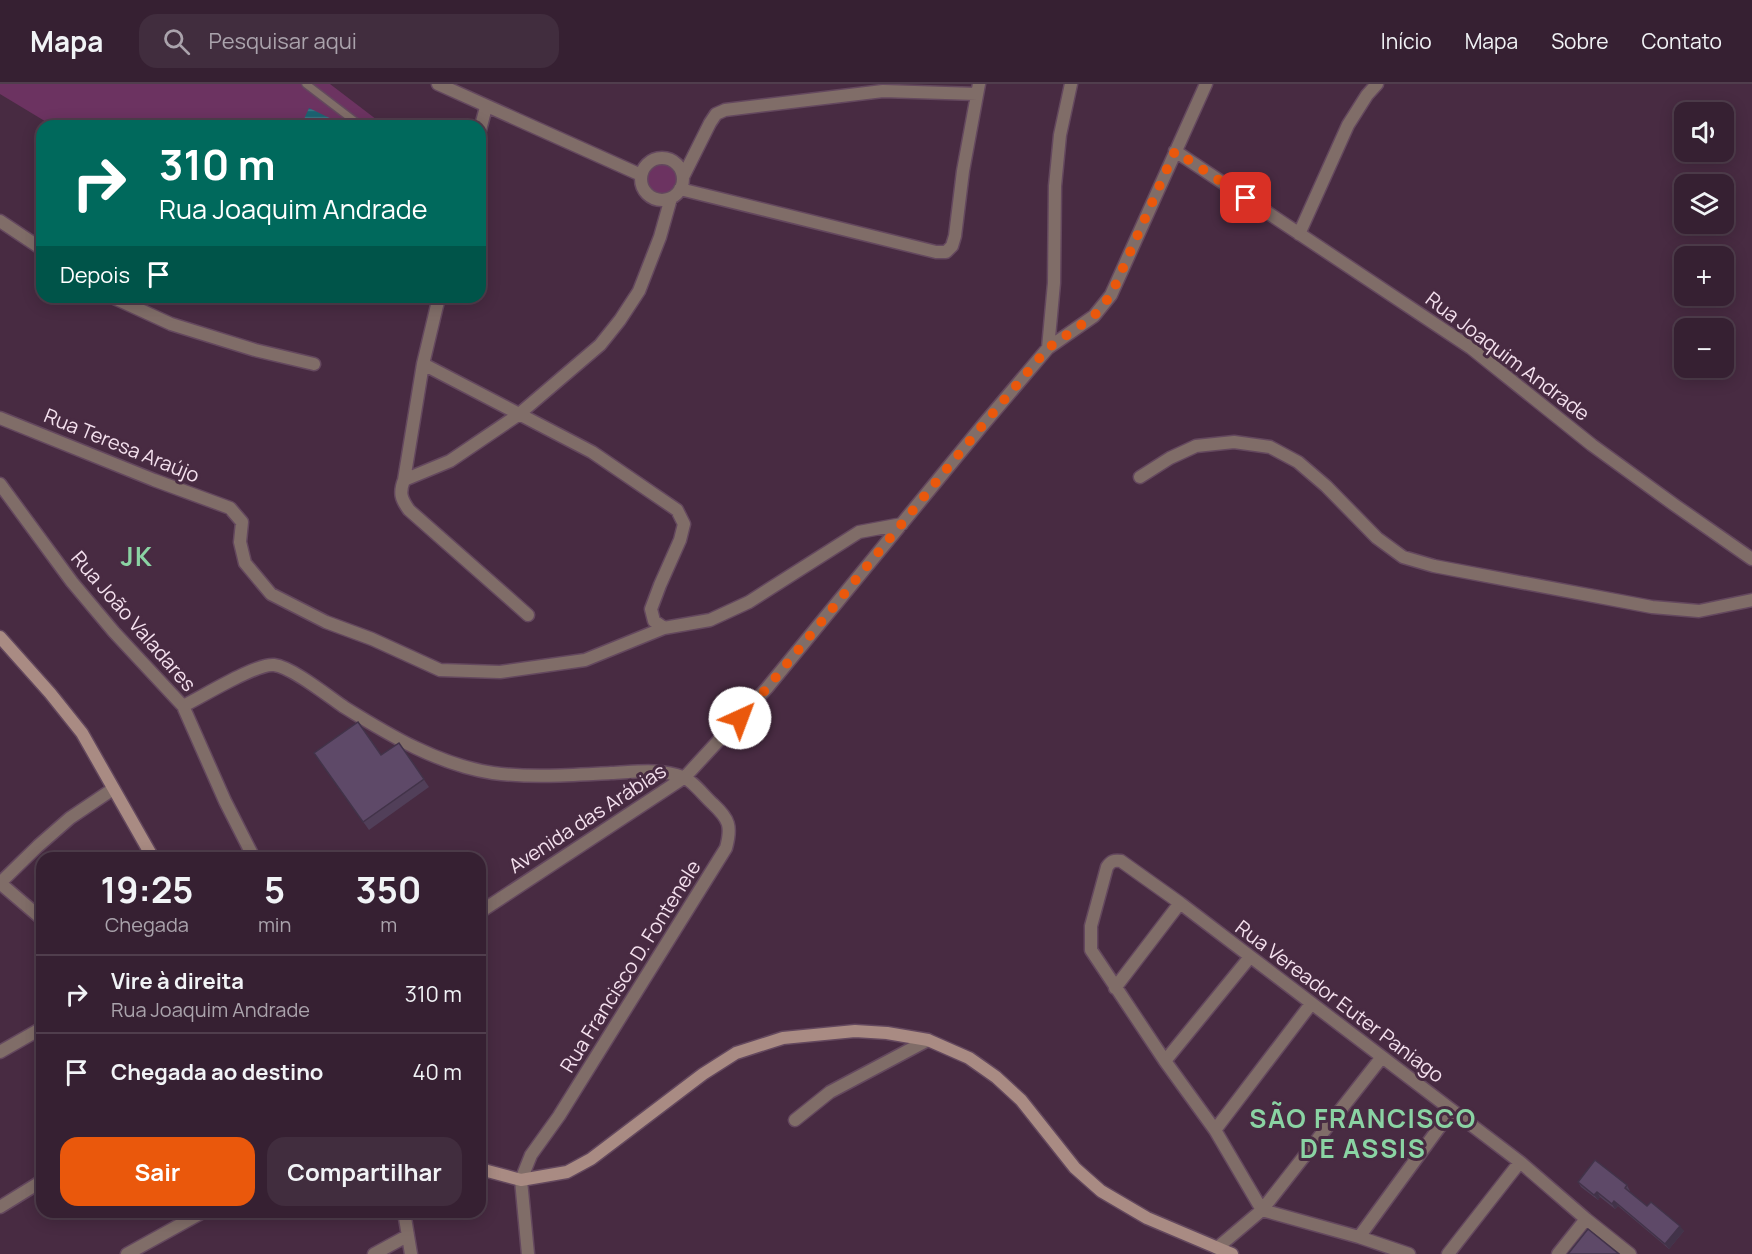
<!DOCTYPE html>
<html lang="pt">
<meta charset="utf-8">
<style>
body{margin:0;font-family:Manrope,sans-serif;background:#412d3e;color:#f1f3f6;height:100vh;display:flex;flex-direction:column;font-size:22px;white-space:nowrap}
*{box-sizing:border-box;margin:0}
p{font-size:20px;color:#aaa3ac}
.icon{flex:none;width:33px;height:33px;fill:none;stroke:currentColor;stroke-width:2;stroke-linecap:round;stroke-linejoin:round}
.map{position:relative;flex:1;overflow:hidden}
.side{position:absolute;left:36px;top:768px;width:450px;height:366px;display:flex;flex-direction:column;background:#362032;border-radius:18px;box-shadow:0 3px 15px #0003,0 0 0 2px #503e4d}
.side>*{flex:none}
.banner{position:absolute;left:36px;top:36px;width:450px;height:183px;border-radius:18px;box-shadow:0 3px 15px #0003,0 0 0 2px #503e4d;background:#00695c;color:#fff;overflow:hidden}
.controls{position:absolute;left:1674px;top:18px;display:grid;gap:12px}
.controls a{display:grid;place-items:center;width:60px;height:60px;border-radius:12px;background:#362032;box-shadow:0 3px 15px #0003,0 0 0 2px #503e4d;font-size:30px}
.pin{position:absolute;display:grid;place-items:center;width:51px;height:51px;color:#fff;margin:-26px;border-radius:12px;box-shadow:0 3px 9px #0006}
.me{position:absolute;width:66px;margin:-33px;rotate:43deg;stroke-linejoin:round;filter:drop-shadow(0 0 4px #0008)}
.turn{display:flex;align-items:center;gap:21px;height:126px;padding:0 24px;font-size:27px}
.turn .icon{width:78px;height:78px;stroke-width:2.5}
.turn b{display:block;font-size:42px;line-height:51px}
.then{display:flex;align-items:center;height:57px;padding:0 24px;background:#0003;gap:12px;font-size:22px}
.eta{display:flex;justify-content:space-evenly;align-items:center;height:102px;text-align:center}
.eta b{font-size:36px;font-weight:700;line-height:42px}
.action{display:flex;gap:12px;margin-top:auto;padding:12px 24px}
.action a{flex:1;height:69px;border-radius:18px;background:#ea580c;color:#fff;font-size:24px;font-weight:700;line-height:69px;text-align:center}
.action a+a{background:#412d3e;color:#f1f3f6}
ul{padding:0;list-style:none}
li{display:flex;align-items:center;gap:18px;height:78px;padding:0 24px;border-top:2px solid #503e4d}
li div{flex:1}
li b{display:block;font-size:22px}
li em{font-style:normal}
header{display:flex;align-items:center;gap:36px;box-sizing:border-box;height:84px;padding:0 30px;background:#362032;border-bottom:2px solid #503e4d}
header strong{font-size:28px}
nav{display:flex;gap:33px;margin-inline-start:auto;font-size:21px}
.search{width:420px;height:54px;background:#412d3e;display:flex;align-items:center;gap:15px;box-sizing:border-box;padding:0 21px;border-radius:18px;color:#aaa3ac;font-size:22px}
.map>svg:first-child{display:block}
.park{fill:#6c3361}
.water{fill:url(#water-rules)}
.lines{fill:none;stroke-linecap:round;stroke-linejoin:round}
.lane-casing{stroke:#64485e;stroke-width:10}
.street-casing{stroke:#64485e;stroke-width:15}
.secondary-casing{stroke:#64485e;stroke-width:15}
.lane{stroke:#806d68;stroke-width:7}
.street{stroke:#806d68;stroke-width:12}
.secondary{stroke:#a98b83;stroke-width:12}
.wall{fill:#513f59}
.shaded-wall{fill:#423349}
.building{fill:#5e4968;stroke:#423349;stroke-width:1.5}
.route{stroke:#ea580c;stroke-width:10;stroke-dasharray:0 18}
.labels{text-anchor:middle;dominant-baseline:central;stroke-width:6;stroke-linejoin:round;paint-order:stroke}
.street-label{font-size:20px;fill:#f4e0ee;stroke:#482b42}
.district-label{font-size:26px;font-weight:bold;letter-spacing:1.5px;fill:#8ad3a3;stroke:#482b42}
</style>
<header>
<strong>Mapa</strong>
<div class="search"><svg class="icon" aria-label="search" viewBox="0 0 24 24"><circle cx="10" cy="10" r="6"/><path d="M15 15l6 6"/></svg>Pesquisar aqui</div>
<nav><a>Início</a><a>Mapa</a><a>Sobre</a><a>Contato</a></nav>
</header>
<div class="map">
<svg width="1752" height="1170" viewBox="0 0 1752 1170">
<defs>
<pattern id="water-rules" width="6" height="5" patternUnits="userSpaceOnUse" patternTransform="scale(1.5)"><rect width="6" height="5" fill="#1c6372"/><path d="M0 2.5h6" fill="none" stroke="#3e7986"/></pattern>
</defs>
<rect width="100%" height="100%" fill="#482b42"/>
<path class="park" d="M0,0h330l55,42h-332l-53,-32z
M660,78c11,0 18,5 21,16 -3,29 -32,22 -39,-2l6,-9z"/>
<path class="water" d="M309,24l37,18h-45z"/>
<g class="lines">
<g class="lane-casing">
<path id="lane" d="M306,0l55,42"/>
</g>
<g class="street-casing">
<path id="street" d="M438,0l203,91
M480,46l6,-23
M1175,67l296,197 121,97 84,61 76,53
M641 95a21 21 0 1 1 42 0a21 21 0 1 1-42 0Z
M683,93l27,-54 6,-9 9,-4 158,-19 94,3
M680,105l256,63h10l6,-6 3,-10 8,-65 16,-87
M0,137l42,28
M1299,150l49,-109 19,-30 10,-11
M112,213l59,27 84,26 59,14
M439,213l-16,67 -19,116c-5,13 -3,19 5,30l119,105
M1048,264l6,-65 1,-97 5,-51 11,-51
M423,280l169,88 85,58 7,14 -4,16 -20,45 -9,24 3,12 10,7
M0,334l154,62 76,28 12,14 -2,20 5,21 26,31 55,28 46,17 68,31 60,2 85,-12 79,-32 46,-8 39,-18 110,-70 43,-8
M1140,393l30,-19 26,-12 38,-4 36,5 28,15 28,24 51,52 26,19 31,9 218,41 47,4 53,-11
M404,396l46,-19 68,-46 82,-70 20,-25 19,-29 21,-54 11,-39
M0,400l72,98 42,50 69,74 42,95 29,57
M183,622c19,-9 73,-43 91,-41 18,2 54,31 70,42 45,28 95,58 149,66 39,5 78,2 118,0 24,-1 49,-5 72,4 9,3 22,20 30,27 16,15 19,22 13,44l-167,268 -28,39 -10,25 7,74
M0,799l38,-37 32,-28 43,-29
M0,799l42,36
M480,828l205,-135 82,-89 215,-262 66,-78 46,-32 17,-21 95,-211
M1115,904l65,-85
M0,968l42,-24
M1165,977l85,-104
M795,1036l35,-28 98,-52
M1215,1046l96,-126
M0,1123l42,-26
M404,1128l7,42
M1359,1153l93,-127
M1217,1164l45,-38 120,-153
M127,1170l76,-42
M374,1170l33,-18
M1409,1170l-50,-17 -97,-27 -47,-80 -50,-69 -74,-111v-24l16,-59c4,-6 7,-7 14,-6l59,42 340,259 66,57 44,35
M1448,1170l72,-92
M1558,1170l28,-35"/>
</g>
<g class="secondary-casing">
<path id="secondary" d="M0,553l50,56 32,40 71,125
M480,1085l41,11 46,-8 24,-13 112,-85 33,-21 47,-15 72,-7 32,2 41,7 41,18 27,19 25,23 54,68 26,23 46,27 85,36"/>
</g>
<use href="#lane" class="lane"/>
<use href="#street" class="street"/>
<use href="#secondary" class="secondary"/>
</g>
<path class="wall" d="M399,659l30,44 -60,43 -55,-77 67,2z
M1578,1098l49,3 3,6v1l17,14 37,25 -15,18 -51,-43 -3,3 -15,-12 -2,3 -17,-13z"/>
<path class="shaded-wall" d="M1597,1108l3,5 -2,3 -4,-5z
M1614,1117l4,5 -3,3 -3,-5z
M1680,1142l4,5 -15,18 -4,-5z"/>
<path class="building" d="M358,638l23,33 18,-12 25,36 -61,43 -49,-69z
M1595,1076l32,25 -2,3 22,18 4,-4 29,24 -15,18 -51,-43 -2,3 -15,-12 -3,3 -16,-13z
M1588,1145l31,25h-51z"/>
<g class="lines">
<path class="route" d="M740,634l27,-30 215,-262 66,-78 46,-32 17,-21 64,-144 71,47"/>
</g>
<g class="labels">
<g class="street-label">
<text transform="translate(1508 272) rotate(37)">Rua Joaquim Andrade</text>
<text transform="translate(122 361) rotate(22)">Rua Teresa Araújo</text>
<text transform="translate(134 537) rotate(49)">Rua João Valadares</text>
<text transform="translate(587 734) rotate(-33)">Avenida das Arábias</text>
<text transform="translate(630 882) rotate(-58)">Rua Francisco D. Fontenele</text>
<text transform="translate(1340 917) rotate(37)">Rua Vereador Euter Paniago</text>
</g>
<g class="district-label">
<text x="137" y="472">JK</text>
<text x="1363" y="1034">SÃO FRANCISCO<tspan x="1363" dy="30">DE ASSIS</tspan></text>
</g>
</g>
</svg>
<div class="controls">
<a><svg class="icon" aria-label="sound" viewBox="0 0 24 24"><path d="M4 9h4l5-4v14l-5-4H4zM17 9q2 3 0 6"/></svg></a>
<a><svg class="icon" aria-label="layers" viewBox="0 0 24 24"><path d="M12 4l9 5-9 5-9-5zM3 14l9 5 9-5"/></svg></a>
<a>+</a>
<a>−</a>
</div>
<div class="pin" style="left:1246px;top:114px;background:#d93025"><svg class="icon" aria-label="arrive" viewBox="0 0 24 24"><path d="M6 21V4h12l-3 4 3 4H6"/></svg></div>
<svg class="me" style="left:740px;top:634px" viewBox="-20 -20 40 40"><circle r="19" fill="#fff"/><path d="M0-13L10 11 0 6-10 11z" fill="#ea580c"/></svg>
<div class="banner">
<div class="turn"><svg class="icon" aria-label="right" viewBox="0 0 24 24"><path d="M7 20v-9h11M14 6l5 5-5 5"/></svg><div><b>310 m</b>Rua Joaquim Andrade</div></div>
<div class="then">Depois<svg class="icon" aria-label="arrive" viewBox="0 0 24 24"><path d="M6 21V4h12l-3 4 3 4H6"/></svg></div>
</div>
<section class="side">
<div class="eta">
<div><b>19:25</b><p>Chegada</p></div>
<div><b>5</b><p>min</p></div>
<div><b>350</b><p>m</p></div>
</div>
<ul>
<li><svg class="icon" aria-label="right" viewBox="0 0 24 24"><path d="M7 20v-9h11M14 6l5 5-5 5"/></svg><div><b>Vire à direita</b><p>Rua Joaquim Andrade</p></div><em>310 m</em></li>
<li><svg class="icon" aria-label="arrive" viewBox="0 0 24 24"><path d="M6 21V4h12l-3 4 3 4H6"/></svg><div><b>Chegada ao destino</b></div><em>40 m</em></li>
</ul>
<div class="action"><a>Sair</a><a>Compartilhar</a></div>
</section>
</div>
